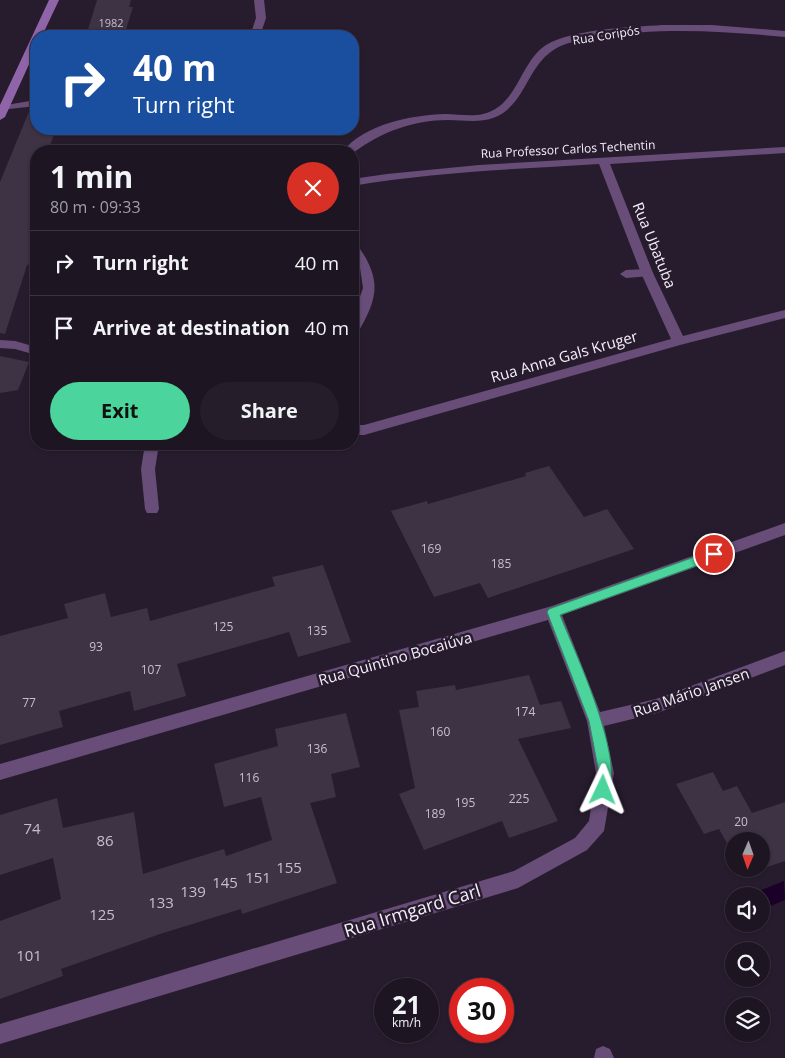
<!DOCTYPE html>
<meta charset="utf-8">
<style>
body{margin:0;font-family:"Open Sans",sans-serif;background:#251e2a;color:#f1f3f6;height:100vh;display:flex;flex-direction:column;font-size:19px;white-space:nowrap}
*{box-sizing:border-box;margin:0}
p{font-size:16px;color:#a09fa5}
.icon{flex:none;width:28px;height:28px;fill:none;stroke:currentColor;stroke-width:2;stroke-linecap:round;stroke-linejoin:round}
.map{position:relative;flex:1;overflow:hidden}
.side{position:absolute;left:30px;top:145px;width:329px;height:305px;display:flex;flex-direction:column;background:#1d1522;border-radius:20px;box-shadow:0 1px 4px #0004,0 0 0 1px #3b3440}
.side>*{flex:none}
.banner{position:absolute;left:30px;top:30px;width:329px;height:105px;border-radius:20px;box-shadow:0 1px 4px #0004,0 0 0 1px #3b3440;background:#1a4fa0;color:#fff;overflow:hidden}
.needle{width:32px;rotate:182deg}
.controls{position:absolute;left:725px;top:832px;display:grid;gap:10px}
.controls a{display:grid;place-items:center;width:45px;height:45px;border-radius:50%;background:#1d1522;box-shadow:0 1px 4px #0004,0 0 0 1px #3b3440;font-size:25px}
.speed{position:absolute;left:374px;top:978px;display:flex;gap:10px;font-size:25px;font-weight:700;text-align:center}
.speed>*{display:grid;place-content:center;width:65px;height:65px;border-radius:50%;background:#1d1522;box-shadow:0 1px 4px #0004,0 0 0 1px #3b3440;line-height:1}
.speed small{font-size:12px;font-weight:400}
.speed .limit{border:8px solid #d22;background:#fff;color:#111}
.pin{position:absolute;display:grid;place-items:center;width:42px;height:42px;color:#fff;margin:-21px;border:2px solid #fff;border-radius:50%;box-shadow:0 1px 5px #0007}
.me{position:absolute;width:55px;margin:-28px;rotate:2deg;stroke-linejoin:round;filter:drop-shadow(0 0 4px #0008)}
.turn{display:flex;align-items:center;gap:18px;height:105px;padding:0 20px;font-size:22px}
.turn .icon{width:65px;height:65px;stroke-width:2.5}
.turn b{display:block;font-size:35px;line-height:42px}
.round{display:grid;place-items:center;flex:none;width:52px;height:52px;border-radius:26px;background:#251e2a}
.summary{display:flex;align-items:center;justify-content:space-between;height:85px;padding:0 20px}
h1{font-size:30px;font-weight:700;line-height:38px}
.button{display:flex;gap:10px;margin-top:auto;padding:10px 20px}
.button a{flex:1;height:58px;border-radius:30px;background:#4bd49b;color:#111;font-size:20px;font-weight:700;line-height:58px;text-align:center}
.button a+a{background:#251e2a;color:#f1f3f6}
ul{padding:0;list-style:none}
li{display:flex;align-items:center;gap:15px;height:65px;padding:0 20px;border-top:1px solid #3b3440}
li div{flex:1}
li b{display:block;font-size:19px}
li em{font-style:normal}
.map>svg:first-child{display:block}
.water{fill:#1b0029}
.building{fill:#3e3245}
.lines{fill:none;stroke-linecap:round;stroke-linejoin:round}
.lane{fill:#684d78;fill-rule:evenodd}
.street{fill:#684d78;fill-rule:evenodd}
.secondary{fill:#9064a9;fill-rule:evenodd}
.route{fill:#4bd49b;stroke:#318a65}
.labels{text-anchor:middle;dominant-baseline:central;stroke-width:5;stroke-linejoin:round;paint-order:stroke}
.far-number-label{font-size:11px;fill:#c7becc}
.far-street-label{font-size:12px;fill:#f5edf9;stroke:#271c2d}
.number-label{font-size:12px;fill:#c7becc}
.street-label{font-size:15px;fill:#f5edf9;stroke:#271c2d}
.near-number-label{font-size:15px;fill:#c7becc}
.near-street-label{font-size:18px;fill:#f5edf9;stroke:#271c2d}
</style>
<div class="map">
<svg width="785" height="1058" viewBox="0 0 785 1058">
<rect width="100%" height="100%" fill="#271c2d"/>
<path class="water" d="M784,881l1,19 -24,10v-14h-15z"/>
<path class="building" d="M97,0h34l-2,7h4l-9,29h-38z
M36,108v21h20l-8,22h-12v112l-9,2 -22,69 -5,-1v-151l30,-73z
M0,356l29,6 -11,28 -18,3z
M549,466l35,51 23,-8 27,40 -146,49 -8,-15 -46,14 -43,-86 36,-10 1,3 98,-28 -1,-3z
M323,565l28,77 -53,15 -9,-25 -112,32 9,32 -52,15 -4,-20 -71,20 4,16 -63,18v-109l68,-18 -4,-14 41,-11 6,24 36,-9 3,13 125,-35 -3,-9z
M529,675l11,30 21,-4 10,27 -53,11 40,82 -49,17 -7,-17 -78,29 -25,-56 16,-6 -16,-78 20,-3 -3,-16 39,-6 1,5z
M346,713l14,54 -29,7 5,23 -26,6 27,80 -95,31 -1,-5 -81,25 -99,35 2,7 -63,23v-78l61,-22 -8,-41 -53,17v-60l57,-17 6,30 71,-16 9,62 81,-25 2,7 46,-16 -11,-43 -37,10 -10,-43 64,-18 -3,-17z
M713,772l10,19 14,-5 15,27 33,-11v59l-41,14 -3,-6h20v-28h-27v15l-15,-27 -15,5 -28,-50z"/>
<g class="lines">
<path class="lane" d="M647,269l4,1 2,3 -2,3 -25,2 -6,-4 6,-4z"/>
<path class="street" d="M254,0h10l2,18 -6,18h-10l6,-18z
M662,25h50l73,6v6c-64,-6 -126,-10 -190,1 -14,2 -31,4 -43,13 -26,18 -27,55 -59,67 -14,5 -30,2 -45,2 -35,0 -67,12 -95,33l-1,-2h-9c22,-27 69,-36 102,-37 13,0 26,3 38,0 35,-8 36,-51 63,-69 25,-16 87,-18 116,-20z
M36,100v6l-36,4v-4z
M785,147v6l-175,11 43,109 30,63 102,-26v8l-105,27 -316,90h-12v-10h12l307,-86 -30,-66 -42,-109c-82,5 -165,8 -247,22v-7l35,-5 92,-9z
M352,242l4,1c26,36 23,54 1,91l-5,1v-16l11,-31 -3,-20 -8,-13z
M0,340l15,1 21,6v8l-21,-6 -15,-1z
M145,444h14l-4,25 4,40 -2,4h-10l-2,-4 -4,-40z
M785,523v12l-223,80 38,97 56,-13 129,-48v14l-128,48 -53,13 10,47 -10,58 -17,19 -69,38 -518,156v-20l514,-153 61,-33 14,-17 7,-48 -9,-52 -39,-101 -548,160v-16l552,-158z
M603,1046l7,3 4,9h-20l2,-9z"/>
<path class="secondary" d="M49,0h10l-17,36h-6v13l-31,68 -5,3v-15z"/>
</g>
<path class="route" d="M714,550l4,1v7l-158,57c15,38 65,142 48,180l-5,1 -5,-1 -2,-5 3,-17 -10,-52 -42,-109 2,-3z"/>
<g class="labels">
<g class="far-number-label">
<text x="111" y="22">1982</text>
</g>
<g class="far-street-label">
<text transform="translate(606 35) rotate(-9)">Rua Coripós</text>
<text transform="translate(568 149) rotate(-3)">Rua Professor Carlos Techentin</text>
</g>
<g class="number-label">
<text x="431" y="548">169</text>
<text x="501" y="563">185</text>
<text x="223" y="626">125</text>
<text x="317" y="630">135</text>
<text x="96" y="646">93</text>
<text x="151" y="669">107</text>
<text x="29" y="702">77</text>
<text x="525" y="711">174</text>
<text x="440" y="731">160</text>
<text x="317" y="748">136</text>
<text x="249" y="777">116</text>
<text x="519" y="798">225</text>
<text x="465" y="802">195</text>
<text x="435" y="813">189</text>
<text x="741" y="821">20</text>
</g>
<g class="street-label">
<text transform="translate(655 245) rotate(68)">Rua Ubatuba</text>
<text transform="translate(564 356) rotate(-16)">Rua Anna Gals Kruger</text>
<text transform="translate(395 658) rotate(-16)">Rua Quintino Bocaiúva</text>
<text transform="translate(691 692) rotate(-19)">Rua Mário Jansen</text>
</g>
<g class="near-number-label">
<text x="32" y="828">74</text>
<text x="105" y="840">86</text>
<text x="289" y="867">155</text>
<text x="258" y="877">151</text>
<text x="225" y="882">145</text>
<text x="193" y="891">139</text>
<text x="161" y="902">133</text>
<text x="102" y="914">125</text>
<text x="29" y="955">101</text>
</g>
<g class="near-street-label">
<text transform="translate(412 910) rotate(-17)">Rua Irmgard Carl</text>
</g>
</g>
</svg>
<div class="controls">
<a><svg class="needle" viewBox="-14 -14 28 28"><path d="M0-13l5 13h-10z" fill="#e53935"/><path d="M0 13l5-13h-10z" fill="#a09fa5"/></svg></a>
<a><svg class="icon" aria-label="sound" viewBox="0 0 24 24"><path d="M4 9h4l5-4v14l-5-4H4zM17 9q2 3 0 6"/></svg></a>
<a><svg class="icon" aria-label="search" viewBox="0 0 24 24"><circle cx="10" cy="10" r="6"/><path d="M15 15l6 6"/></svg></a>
<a><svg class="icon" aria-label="layers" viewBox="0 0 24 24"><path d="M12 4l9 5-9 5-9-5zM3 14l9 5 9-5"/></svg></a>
</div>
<div class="speed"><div>21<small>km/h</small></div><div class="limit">30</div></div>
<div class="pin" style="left:714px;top:554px;background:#d93025"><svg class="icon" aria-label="arrive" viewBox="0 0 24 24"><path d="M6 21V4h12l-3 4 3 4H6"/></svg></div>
<svg class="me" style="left:603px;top:790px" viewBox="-20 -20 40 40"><path d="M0-17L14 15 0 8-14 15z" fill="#4bd49b" stroke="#fff" stroke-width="4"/></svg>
<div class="banner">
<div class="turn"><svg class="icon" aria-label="right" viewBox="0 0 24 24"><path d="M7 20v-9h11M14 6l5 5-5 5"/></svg><div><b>40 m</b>Turn right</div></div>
</div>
<section class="side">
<div class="summary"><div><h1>1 min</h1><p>80 m · 09:33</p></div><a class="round" style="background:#d93025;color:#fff"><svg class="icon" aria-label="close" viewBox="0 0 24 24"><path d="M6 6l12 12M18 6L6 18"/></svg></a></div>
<ul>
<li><svg class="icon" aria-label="right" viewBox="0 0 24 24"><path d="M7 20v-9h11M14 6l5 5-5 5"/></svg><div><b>Turn right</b></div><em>40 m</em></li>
<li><svg class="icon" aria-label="arrive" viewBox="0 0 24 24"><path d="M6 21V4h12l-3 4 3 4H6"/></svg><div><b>Arrive at destination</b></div><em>40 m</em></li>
</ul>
<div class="button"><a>Exit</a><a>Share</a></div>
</section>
</div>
